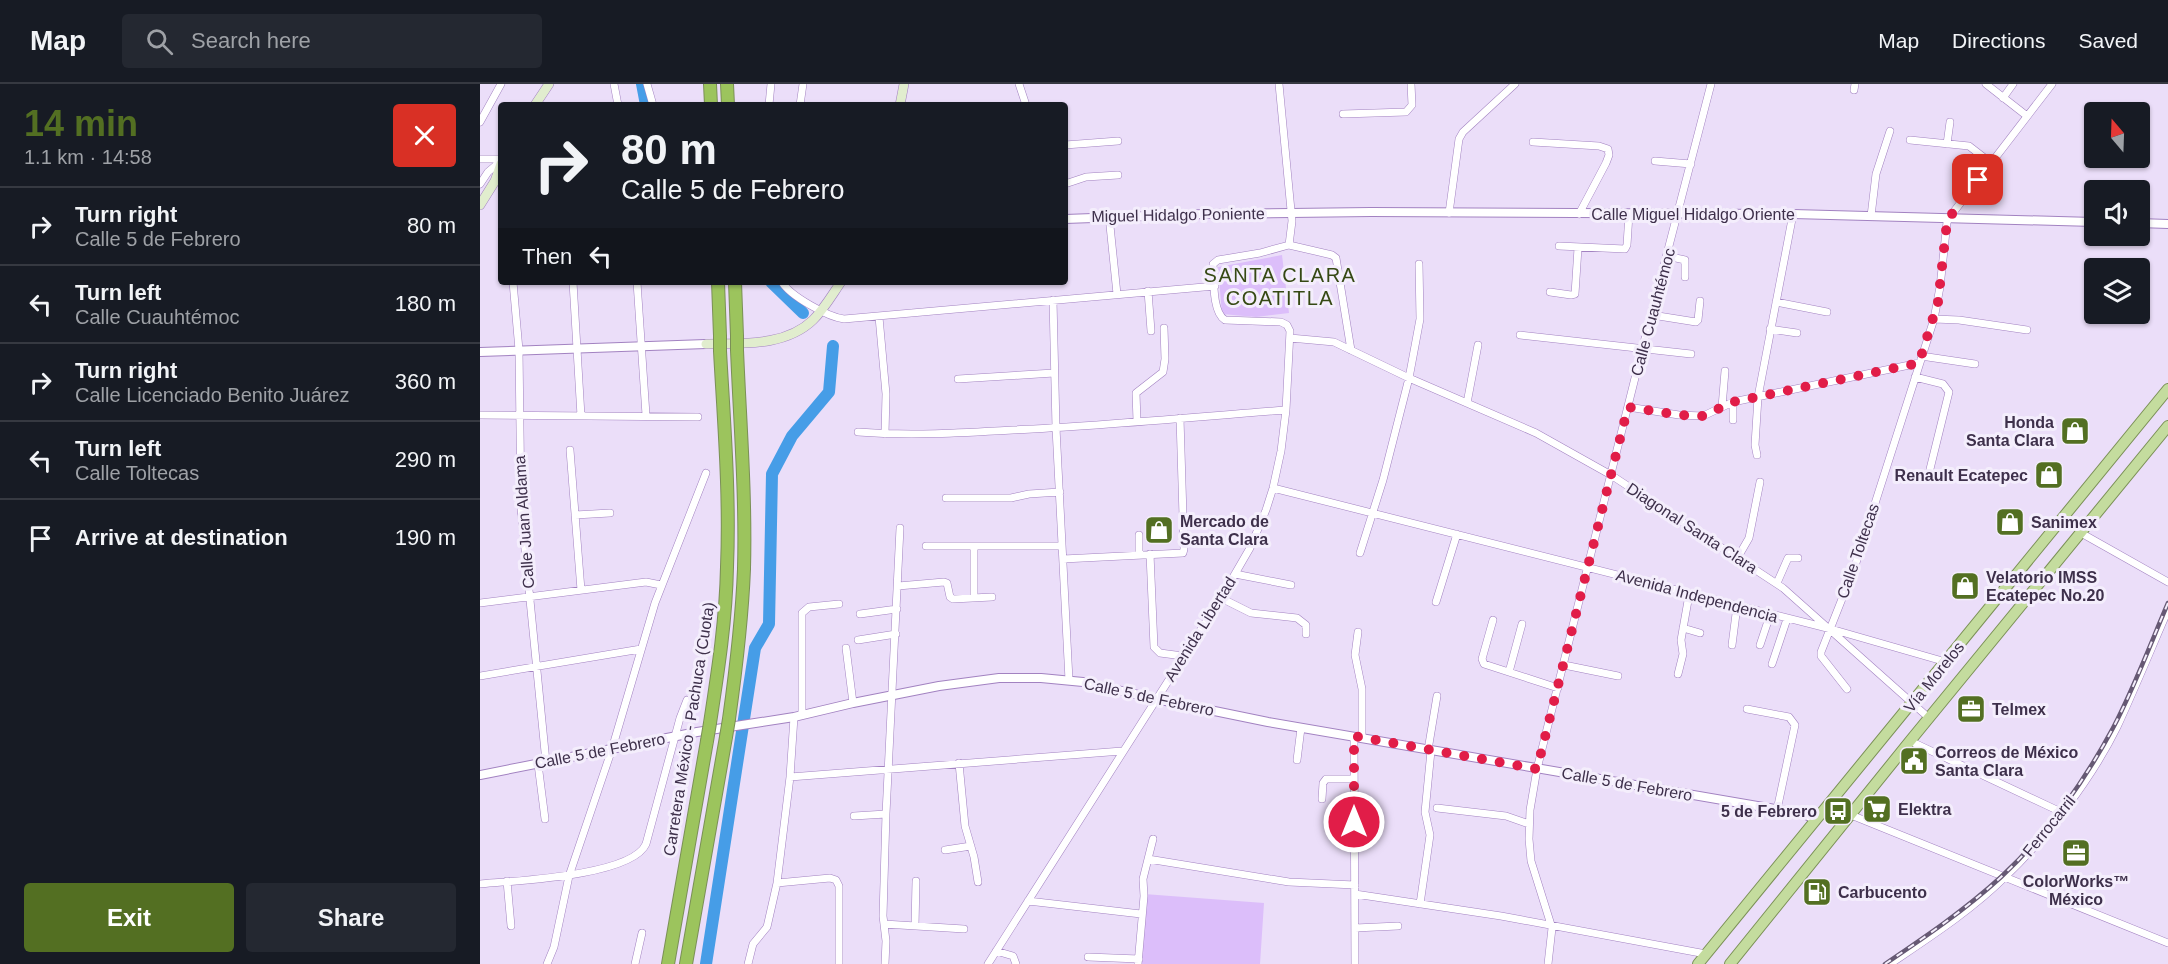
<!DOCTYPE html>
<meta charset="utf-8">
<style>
body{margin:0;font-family:Helvetica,sans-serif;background:#242831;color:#f1f3f6;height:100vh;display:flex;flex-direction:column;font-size:22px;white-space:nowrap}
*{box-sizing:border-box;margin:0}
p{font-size:20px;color:#9ea1a6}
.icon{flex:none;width:33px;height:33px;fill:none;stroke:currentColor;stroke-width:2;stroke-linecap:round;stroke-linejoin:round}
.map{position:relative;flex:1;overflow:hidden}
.side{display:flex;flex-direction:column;background:#171b24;width:480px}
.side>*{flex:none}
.top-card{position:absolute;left:18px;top:18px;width:570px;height:183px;border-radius:6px;box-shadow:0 2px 4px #0004;background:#171b24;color:#f1f3f6;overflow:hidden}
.needle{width:39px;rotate:341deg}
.fabs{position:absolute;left:1604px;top:18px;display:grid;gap:12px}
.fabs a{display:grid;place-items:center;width:66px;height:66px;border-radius:6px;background:#171b24;box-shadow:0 2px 4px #0004;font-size:30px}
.pin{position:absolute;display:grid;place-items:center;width:51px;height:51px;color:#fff;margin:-26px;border-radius:12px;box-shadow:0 3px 9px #0006}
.me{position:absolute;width:66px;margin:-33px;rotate:0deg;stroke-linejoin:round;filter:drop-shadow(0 0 4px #0008)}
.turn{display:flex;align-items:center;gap:21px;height:126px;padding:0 24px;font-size:27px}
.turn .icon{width:78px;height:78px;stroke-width:2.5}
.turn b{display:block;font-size:42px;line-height:51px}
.then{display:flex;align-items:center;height:57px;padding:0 24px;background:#0003;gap:12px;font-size:22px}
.round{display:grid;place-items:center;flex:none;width:63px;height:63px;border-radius:6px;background:#242831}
.summary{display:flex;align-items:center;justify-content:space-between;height:102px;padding:0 24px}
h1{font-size:36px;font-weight:700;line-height:45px;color:#536f22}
.action{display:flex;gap:12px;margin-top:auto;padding:12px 24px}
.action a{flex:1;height:69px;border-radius:6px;background:#536f22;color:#fff;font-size:24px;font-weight:700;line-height:69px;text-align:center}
.action a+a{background:#242831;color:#f1f3f6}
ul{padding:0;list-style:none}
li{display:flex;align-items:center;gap:18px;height:78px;padding:0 24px;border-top:2px solid #363941}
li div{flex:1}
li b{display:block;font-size:22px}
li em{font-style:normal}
header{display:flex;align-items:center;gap:36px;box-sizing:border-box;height:84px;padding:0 30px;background:#171b24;border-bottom:2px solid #363941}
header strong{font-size:28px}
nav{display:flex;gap:33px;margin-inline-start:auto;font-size:21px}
.search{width:420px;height:54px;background:#242831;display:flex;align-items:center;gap:15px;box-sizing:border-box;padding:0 21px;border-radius:6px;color:#9ea1a6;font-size:22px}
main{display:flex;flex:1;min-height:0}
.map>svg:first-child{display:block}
.green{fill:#dcbefa}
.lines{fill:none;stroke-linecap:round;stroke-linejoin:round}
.river{stroke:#469de7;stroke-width:12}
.minor-casing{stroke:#a282c1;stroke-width:8}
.tertiary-casing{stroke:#a282c1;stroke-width:10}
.secondary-casing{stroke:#a282c1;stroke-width:10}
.primary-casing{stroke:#7b9057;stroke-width:12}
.motorway-casing{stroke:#7b9057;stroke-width:14}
.minor{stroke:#fff;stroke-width:7}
.tertiary{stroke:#fff;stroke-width:8}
.secondary{stroke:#e1edce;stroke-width:9}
.primary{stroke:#c4dc9e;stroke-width:10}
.motorway{stroke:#9cc45d;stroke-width:12}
.rail-casing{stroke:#665974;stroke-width:4.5}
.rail{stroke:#f4eefc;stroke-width:2;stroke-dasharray:7;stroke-linecap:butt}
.motorway-bridge-casing{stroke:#7b9057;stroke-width:14;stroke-linecap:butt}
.motorway-bridge{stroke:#9cc45d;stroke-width:12}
.route{stroke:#e11d48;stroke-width:10;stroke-dasharray:0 18}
.labels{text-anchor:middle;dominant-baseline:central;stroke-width:6;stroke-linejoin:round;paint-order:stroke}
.street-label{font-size:16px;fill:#3e304b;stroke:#f4eefc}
.poi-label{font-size:16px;font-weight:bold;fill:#3e304b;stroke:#f4eefc;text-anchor:start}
.quarter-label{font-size:20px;letter-spacing:1.5px;fill:#364914;stroke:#f4eefc}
</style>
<header>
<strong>Map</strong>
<div class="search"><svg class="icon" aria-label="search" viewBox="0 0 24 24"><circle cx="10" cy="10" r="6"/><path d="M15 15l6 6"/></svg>Search here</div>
<nav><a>Map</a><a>Directions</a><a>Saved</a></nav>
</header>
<main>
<section class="side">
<div class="summary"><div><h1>14 min</h1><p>1.1 km · 14:58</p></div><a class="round" style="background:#d93025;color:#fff"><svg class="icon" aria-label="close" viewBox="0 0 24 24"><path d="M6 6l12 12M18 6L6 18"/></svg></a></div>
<ul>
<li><svg class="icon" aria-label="right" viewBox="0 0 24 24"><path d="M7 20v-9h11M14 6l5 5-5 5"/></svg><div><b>Turn right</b><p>Calle 5 de Febrero</p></div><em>80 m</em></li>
<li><svg class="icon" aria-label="left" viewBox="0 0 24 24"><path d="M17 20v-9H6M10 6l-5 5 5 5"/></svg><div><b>Turn left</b><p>Calle Cuauhtémoc</p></div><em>180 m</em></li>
<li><svg class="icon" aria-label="right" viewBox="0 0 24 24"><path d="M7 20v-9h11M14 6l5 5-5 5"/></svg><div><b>Turn right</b><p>Calle Licenciado Benito Juárez</p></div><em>360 m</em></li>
<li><svg class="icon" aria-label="left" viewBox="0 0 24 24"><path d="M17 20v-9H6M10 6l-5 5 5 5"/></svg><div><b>Turn left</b><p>Calle Toltecas</p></div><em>290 m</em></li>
<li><svg class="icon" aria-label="arrive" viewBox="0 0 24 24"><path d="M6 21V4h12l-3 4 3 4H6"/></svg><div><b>Arrive at destination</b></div><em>190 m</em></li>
</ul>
<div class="action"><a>Exit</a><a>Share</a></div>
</section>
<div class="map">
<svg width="1688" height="880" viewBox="0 0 1688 880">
<rect width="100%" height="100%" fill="#ebdef9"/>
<path class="green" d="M802,171l7,58 -33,4 -34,-3 -4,-47z
M664,810l120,9 -4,61h-119z"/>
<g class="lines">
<path class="river" d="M162,0l4,21
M291,198l32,31
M226,880l49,-316 14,-24 3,-150 20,-38 37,-44 4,-46"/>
<g class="minor-casing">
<path id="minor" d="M134,0l4,21
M167,0l6,21
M539,0l7,21
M799,0l13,137 -3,24
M1506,0l41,32
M1374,6l1,-6
M1523,14l10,-14
M289,21l2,-21
M320,21l3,-21
M863,30l63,-2 6,-7 -1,-21
M0,38l21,-38
M1430,56l59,6 22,17
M1053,58l66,4 9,3 1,6 -3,8 -27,51
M1467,60l3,-22
M585,61l53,-4
M0,75h21
M1175,77l36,3
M0,100l8,-12 13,-11
M585,100l21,-7 32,-2
M969,129l10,-74 4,-7 52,-48
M629,132l8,78
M1391,132l5,-42 14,-43
M809,161l43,10 4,3 15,92
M1079,162l66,3 2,-4 2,-31
M1187,172l18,4v17
M33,198l6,68 2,159 25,253
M93,198l8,134
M157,198l9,133
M302,198c8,14 46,35 62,37l371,-33
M668,207l3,40
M1070,208l21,3 4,-1 3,-46
M573,216l3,128 13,252
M1296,218l51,10
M1172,231l44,7 2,-2 2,-19
M399,233l7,77 -1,40
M1454,235l25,1 68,10
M1290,245l27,4
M1040,251l171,19
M810,254l44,4 75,36 127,55 75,42 172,113 146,130
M1441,272l54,8
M1435,293l28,7 6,8 -19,77
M478,295l96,-6
M987,319l11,-58
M1148,323l51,8 24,1 30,-14 186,-39
M1242,323l3,-36
M0,331l218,2
M1253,336v-18
M657,337l-1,-28 27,-21 2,-13 -1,-31
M378,348c51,4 103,1 155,-2 91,-4 182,-13 273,-20
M90,366l11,140
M1277,371l-2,-10 3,-48 35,-183
M793,404l558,141 115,33
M466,414h65l18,-4 31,-2
M95,431l35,-2
M1601,449l87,49
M659,451v20
M446,462h136
M494,462v52
M880,469l23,-73 26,-102 11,-59 -1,-55
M670,470l4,93 6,6 23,3
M1258,473l11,-19 11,-56
M583,475l120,-6 1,-4 -4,-131
M755,490l56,11
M1297,499l11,-25h10
M418,502l46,-4 3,1 3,14 3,2 39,-2
M741,514l30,15 46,5 9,7v9
M956,518l21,-68
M0,519l166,-21 15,3
M380,530l37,-5
M1013,536l-11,39 2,5 74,24
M1203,544l17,5
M878,548l-3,23 7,34v49
M378,556l38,-6
M1252,561l5,-39
M1280,561l10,-30
M366,564l7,55
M1292,580l15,-45
M1084,581l54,11
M1029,588l13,-48
M1198,590l5,-20 -2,-14 8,-45
M0,592l161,-27
M1367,605l-26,-33v-4l34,-86 79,-247 6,-32 7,-65 5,-8 100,-130
M1267,625l42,8 6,8 -18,85
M322,631v-102l7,-6 30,-3
M874,653l1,227
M1430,657l151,71
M948,666l9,-54
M817,676l4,-32
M479,679l6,63 9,31 4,25
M58,680l7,55
M310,693l332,-26
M842,715l1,-16 3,-4h28
M957,724l69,8 23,8
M1371,731l317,128
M374,732l32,-2
M465,766l26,-4
M668,775l141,23 66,3
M27,797l4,45
M297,799l53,-5 6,2 3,6v78
M0,800c33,-3 152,-8 166,-40l34,-126 7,-18
M875,810l146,22 205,38
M548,817l113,13
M940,820l10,-69 -5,-23 6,-61
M404,840l80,5
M435,842l1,-45
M875,844l43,-2
M516,867l17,5 3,8
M608,873l51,2
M67,880l7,-17 15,-71 43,-127 43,-146 51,-130
M155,880l7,-31
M268,880l5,-20 14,-17 10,-44 13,-106 4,-60
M405,880l1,-23 -3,-25 3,-102 14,-286
M508,880l233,-366 29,-50 16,-38 7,-22 8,-37 5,-41 4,-79 -3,-6 -6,-3 -56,-2c-13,-8 -11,-41 -12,-56l5,-4 42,-7 29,-8
M658,880l6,-68 -1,-17 10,-40
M1068,880l4,-36 -21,-67 -2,-22 1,-29 7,-41 105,-419 69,-266
M1410,880c40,-27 82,-54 116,-88 41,-39 86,-98 111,-149 18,-39 34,-78 51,-117"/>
</g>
<g class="tertiary-casing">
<path id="tertiary" d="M585,135l140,-5 166,-2 422,2 301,8
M1659,139l29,1
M0,268l226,-8
M0,691l217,-43 97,-15 59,-14 86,-17 60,-8h42l42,4 73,17 112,23 536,92 12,6"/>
</g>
<g class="secondary-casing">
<path id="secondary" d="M55,21l14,-21
M420,21l4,-21
M0,121l15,-24 6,-17
M226,260c35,-1 79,3 107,-24 11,-11 19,-25 28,-38"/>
</g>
<g class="primary-casing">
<path id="primary" d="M1218,880l470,-575
M1250,880l180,-223 258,-315"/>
</g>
<g class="motorway-casing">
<path id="motorway" d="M230,0l1,21
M247,0l1,21
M238,198l2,54
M255,198l2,54
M249,635c7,-50 13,-100 15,-150 2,-73 -4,-146 -7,-219
M230,639c8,-52 16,-103 17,-156 3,-72 -3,-144 -7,-216
M188,880l39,-223
M206,880l40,-227"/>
</g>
<use href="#minor" class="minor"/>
<use href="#tertiary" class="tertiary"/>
<use href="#secondary" class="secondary"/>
<use href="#primary" class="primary"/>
<use href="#motorway" class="motorway"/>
<g class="rail-casing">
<path id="rail" d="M1405,880c40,-27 80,-54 116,-87 45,-42 83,-95 112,-149 21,-40 37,-83 55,-125"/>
</g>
<use href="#rail" class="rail"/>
<g class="motorway-bridge-casing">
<path id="motorway-bridge" d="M240,252v15
M257,252v14
M246,653l3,-18
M227,657l3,-18"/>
</g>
<use href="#motorway-bridge" class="motorway-bridge"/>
</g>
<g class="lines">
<path class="route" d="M874,738v-86l183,33 91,-362 51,8 24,1 30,-14 186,-39 19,-61 9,-80 5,-8 26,-34"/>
</g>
<defs>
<g id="shop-square" transform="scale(1.5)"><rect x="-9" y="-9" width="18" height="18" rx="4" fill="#536f22" stroke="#f4eefc"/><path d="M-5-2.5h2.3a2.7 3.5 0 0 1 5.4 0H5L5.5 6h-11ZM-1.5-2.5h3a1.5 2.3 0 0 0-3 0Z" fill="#fff"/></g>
<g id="office-square" transform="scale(1.5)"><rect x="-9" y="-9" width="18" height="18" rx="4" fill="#536f22" stroke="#f4eefc"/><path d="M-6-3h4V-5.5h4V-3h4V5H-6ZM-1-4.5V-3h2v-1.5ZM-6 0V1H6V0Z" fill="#fff"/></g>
<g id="civic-square" transform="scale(1.5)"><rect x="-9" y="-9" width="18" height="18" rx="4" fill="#536f22" stroke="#f4eefc"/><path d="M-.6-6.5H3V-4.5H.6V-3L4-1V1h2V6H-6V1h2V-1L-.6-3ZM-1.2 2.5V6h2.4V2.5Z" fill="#fff"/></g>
<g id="supermarket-square" transform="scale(1.5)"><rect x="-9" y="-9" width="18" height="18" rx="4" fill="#536f22" stroke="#f4eefc"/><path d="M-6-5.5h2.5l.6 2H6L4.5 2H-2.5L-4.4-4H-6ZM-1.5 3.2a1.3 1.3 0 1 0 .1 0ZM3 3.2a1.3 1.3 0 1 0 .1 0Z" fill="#fff"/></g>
<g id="bus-square" transform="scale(1.5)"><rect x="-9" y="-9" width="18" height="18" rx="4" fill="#536f22" stroke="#f4eefc"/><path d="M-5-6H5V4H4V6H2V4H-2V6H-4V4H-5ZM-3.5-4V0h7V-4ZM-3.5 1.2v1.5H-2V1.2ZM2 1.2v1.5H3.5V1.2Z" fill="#fff"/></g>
<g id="fuel-square" transform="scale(1.5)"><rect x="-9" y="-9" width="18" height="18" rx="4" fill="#536f22" stroke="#f4eefc"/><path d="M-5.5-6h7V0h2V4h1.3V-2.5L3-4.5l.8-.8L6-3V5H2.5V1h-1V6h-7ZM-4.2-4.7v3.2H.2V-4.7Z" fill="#fff"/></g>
</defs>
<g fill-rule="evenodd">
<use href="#shop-square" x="1595" y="347"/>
<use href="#shop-square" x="1569" y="391"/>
<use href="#shop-square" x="1530" y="438"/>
<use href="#shop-square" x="679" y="446"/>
<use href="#shop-square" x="1485" y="502"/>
<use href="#office-square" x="1491" y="625"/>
<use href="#civic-square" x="1434" y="677"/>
<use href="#supermarket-square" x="1397" y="725"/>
<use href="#bus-square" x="1358" y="727"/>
<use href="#office-square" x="1596" y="769"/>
<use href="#fuel-square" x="1337" y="808"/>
</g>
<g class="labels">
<g class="street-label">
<text x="1213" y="130">Calle Miguel Hidalgo Oriente</text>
<text transform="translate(698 131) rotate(-1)">Miguel Hidalgo Poniente</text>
<text transform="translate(1173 228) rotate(-75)">Calle Cuauhtémoc</text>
<text transform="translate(44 438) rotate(-94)">Calle Juan Aldama</text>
<text transform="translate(1212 444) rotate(33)">Diagonal Santa Clara</text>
<text transform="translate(1378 467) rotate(-71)">Calle Toltecas</text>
<text transform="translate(1217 512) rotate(15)">Avenida Independencia</text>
<text transform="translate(720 545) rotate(-58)">Avenida Libertad</text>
<text transform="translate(1454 593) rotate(-51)">Vía Morelos</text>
<text transform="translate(669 613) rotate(12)">Calle 5 de Febrero</text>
<text transform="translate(209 645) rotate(-81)">Carretera México - Pachuca (Cuota)</text>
<text transform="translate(120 667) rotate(-11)">Calle 5 de Febrero</text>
<text transform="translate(1147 700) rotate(10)">Calle 5 de Febrero</text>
<text transform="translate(1569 742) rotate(-51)">Ferrocarril</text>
</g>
<g class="poi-label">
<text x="1574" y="338" text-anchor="end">Honda<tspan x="1574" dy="18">Santa Clara</tspan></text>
<text x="1548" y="391" text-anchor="end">Renault Ecatepec</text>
<text x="700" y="437">Mercado de<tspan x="700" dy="18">Santa Clara</tspan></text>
<text x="1551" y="438">Sanimex</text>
<text x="1506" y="493">Velatorio IMSS<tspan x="1506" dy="18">Ecatepec No.20</tspan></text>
<text x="1512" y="625">Telmex</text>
<text x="1455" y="668">Correos de México<tspan x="1455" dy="18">Santa Clara</tspan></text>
<text x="1418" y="725">Elektra</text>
<text x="1337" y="727" text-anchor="end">5 de Febrero</text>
<text x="1596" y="797" text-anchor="middle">ColorWorks™<tspan x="1596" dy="18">México</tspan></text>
<text x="1358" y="808">Carbucento</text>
</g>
<g class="quarter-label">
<text x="800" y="191">SANTA CLARA<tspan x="800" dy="23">COATITLA</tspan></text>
</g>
</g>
</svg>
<div class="fabs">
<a><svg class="needle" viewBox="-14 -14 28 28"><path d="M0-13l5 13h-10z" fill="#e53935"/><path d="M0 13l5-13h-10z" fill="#9ea1a6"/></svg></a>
<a><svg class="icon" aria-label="sound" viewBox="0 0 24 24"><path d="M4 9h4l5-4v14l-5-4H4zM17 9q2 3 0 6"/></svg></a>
<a><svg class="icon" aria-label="layers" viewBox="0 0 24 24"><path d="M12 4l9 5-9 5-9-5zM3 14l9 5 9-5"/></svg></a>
</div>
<div class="pin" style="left:1498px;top:96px;background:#d93025"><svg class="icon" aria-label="arrive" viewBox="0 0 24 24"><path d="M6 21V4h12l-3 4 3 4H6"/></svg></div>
<svg class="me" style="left:874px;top:738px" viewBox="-20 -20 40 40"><circle r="17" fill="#e11d48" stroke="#fff" stroke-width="3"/><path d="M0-11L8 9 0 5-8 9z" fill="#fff"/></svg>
<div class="top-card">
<div class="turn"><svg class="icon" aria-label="right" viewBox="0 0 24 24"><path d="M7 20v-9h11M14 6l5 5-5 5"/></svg><div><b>80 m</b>Calle 5 de Febrero</div></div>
<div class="then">Then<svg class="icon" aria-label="left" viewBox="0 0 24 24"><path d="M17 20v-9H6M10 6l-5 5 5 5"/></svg></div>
</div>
</div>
</main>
